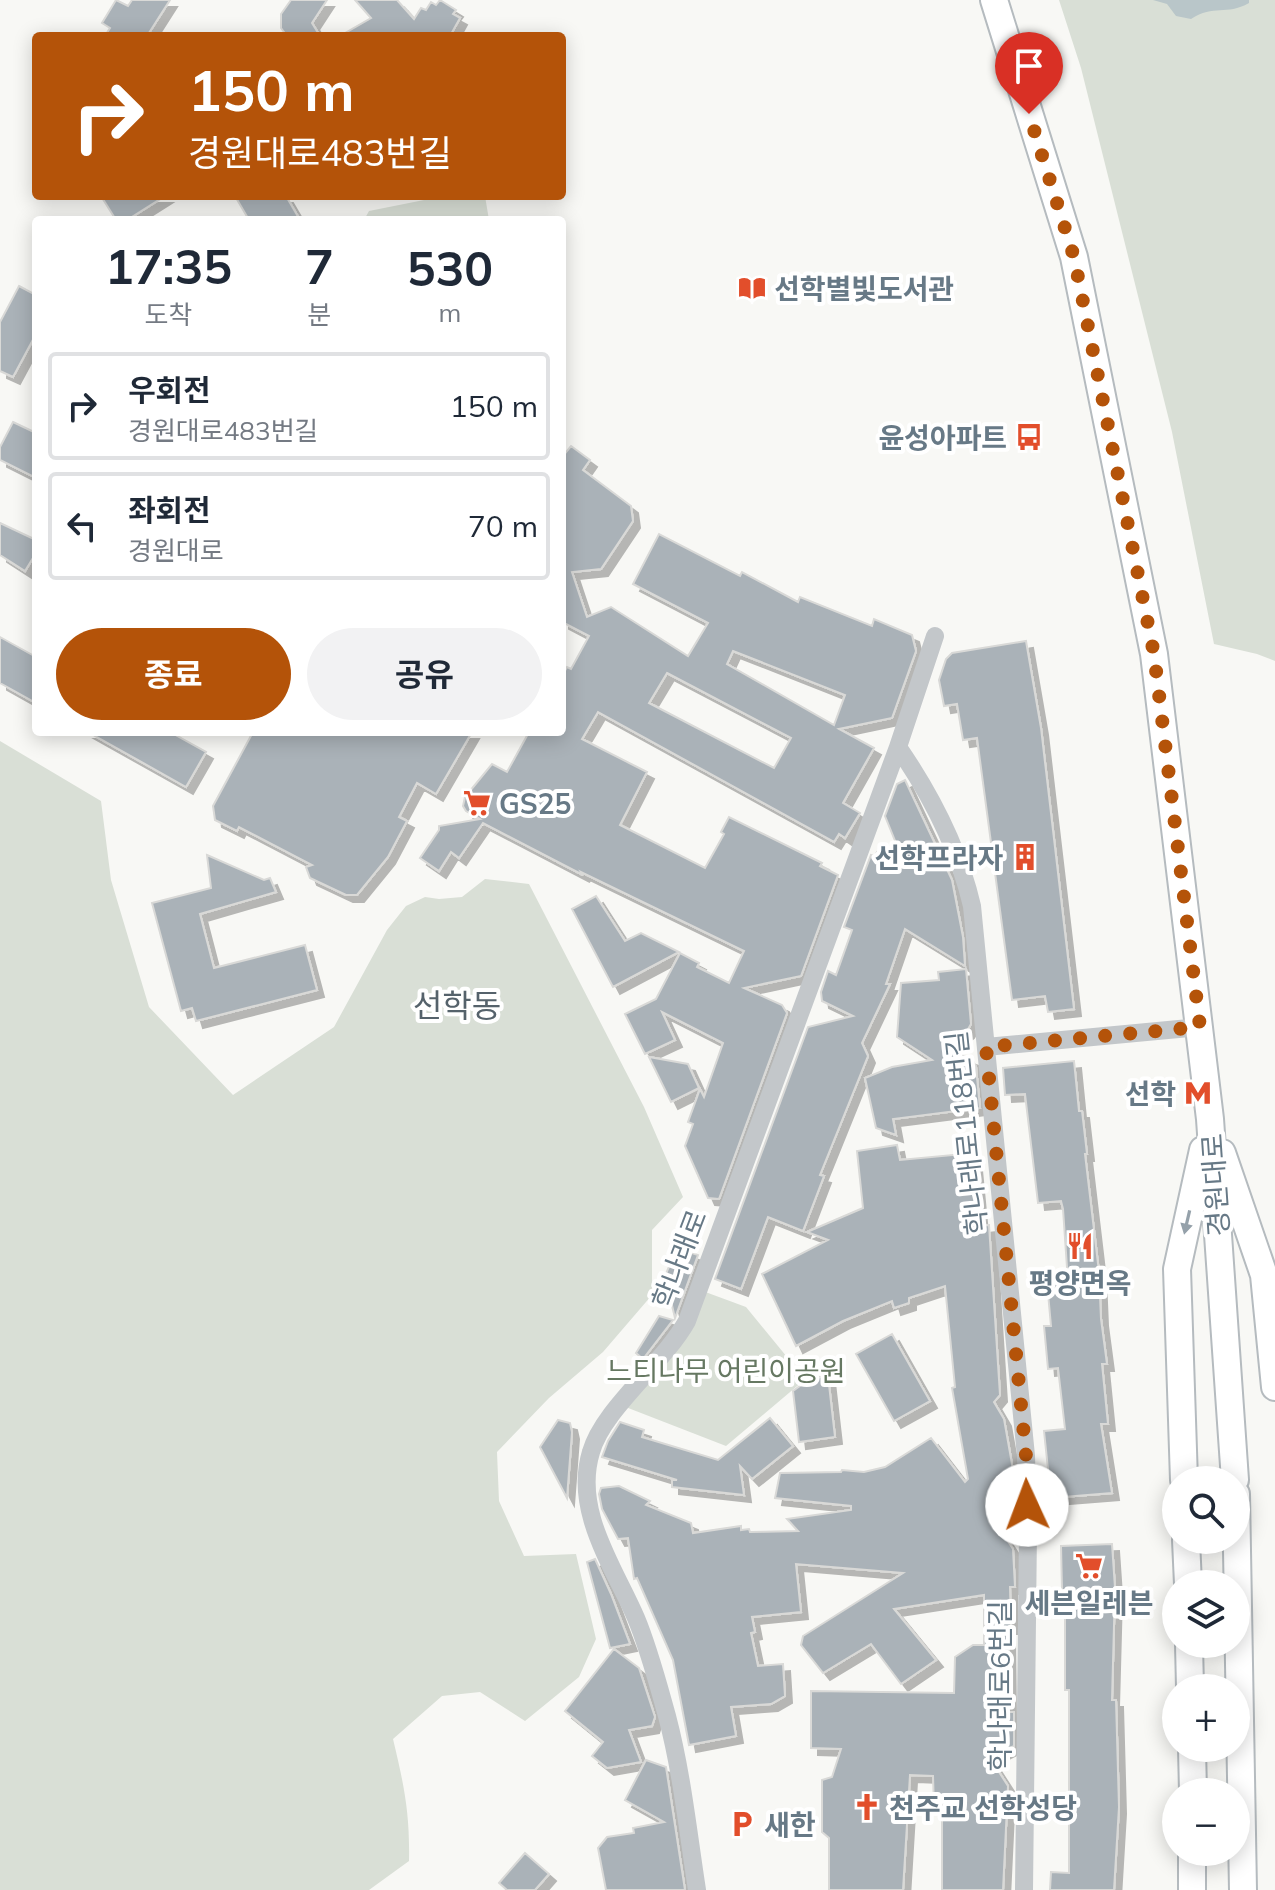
<!DOCTYPE html>
<html lang="ko">
<meta charset="utf-8">
<style>
body{margin:0;font-family:Mulish,"Noto Sans KR",sans-serif;background:#f2f2f3;color:#1f2937;height:100vh;display:flex;flex-direction:column;font-size:30px;white-space:nowrap}
*{box-sizing:border-box;margin:0}
p{font-size:26px;color:#747a83}
.icon{flex:none;width:44px;height:44px;fill:none;stroke:currentColor;stroke-width:2;stroke-linecap:round;stroke-linejoin:round}
.map{position:relative;flex:1;overflow:hidden}
.side{position:absolute;left:32px;top:216px;width:534px;height:520px;display:flex;flex-direction:column;background:#fff;border-radius:8px;box-shadow:0 4px 20px #0003}
.side>*{flex:none}
.hud{position:absolute;left:32px;top:32px;width:534px;height:168px;border-radius:8px;box-shadow:0 4px 20px #0003;background:#b45309;color:#fff;overflow:hidden}
.buttons{position:absolute;left:1162px;top:1466px;display:grid;gap:16px}
.buttons a{display:grid;place-items:center;width:88px;height:88px;border-radius:50%;background:#fff;box-shadow:0 4px 20px #0003;font-size:40px}
.pin{position:absolute;display:grid;place-items:center;width:68px;height:68px;color:#fff;margin:-82px -34px;border-radius:50% 50% 50% 0;rotate:-45deg;box-shadow:0 0 8px #0007}
.pin .icon{rotate:45deg}
.me{position:absolute;width:88px;margin:-44px;rotate:358deg;stroke-linejoin:round;filter:drop-shadow(0 0 6px #0008)}
.turn{display:flex;align-items:center;gap:28px;height:168px;padding:0 24px;font-size:36px}
.turn .icon{width:104px;height:104px;stroke-width:2.5}
.turn b{display:block;font-size:56px;line-height:68px}
.eta{display:flex;justify-content:space-evenly;align-items:center;height:136px;text-align:center}
.eta b{font-size:48px;font-weight:700;line-height:56px}
.action{display:flex;gap:16px;margin-top:auto;padding:16px 24px}
.action a{flex:1;height:92px;border-radius:48px;background:#b45309;color:#fff;font-size:32px;font-weight:700;line-height:92px;text-align:center}
.action a+a{background:#f2f2f3;color:#1f2937}
ul{padding:0;list-style:none}
li{display:flex;align-items:center;gap:24px;height:108px;margin:0 16px 12px;padding:0 8px;border:4px solid #e0e1e3;border-radius:8px}
li div{flex:1}
li b{display:block;font-size:30px}
li em{font-style:normal}
.map>svg:first-child{display:block}
.green{fill:#d9dfd6}
.water{fill:#b9c6c9}
.building{fill:#aab2b8;stroke:#d9d9d7;stroke-width:2;fill-rule:evenodd;filter:url(#shadow)}
.lines{fill:none;stroke-linecap:round;stroke-linejoin:round}
.secondary-casing{stroke:#b5bbbf;stroke-width:30}
.minor{stroke:#c3c7ca;stroke-width:18}
.secondary{stroke:#fff;stroke-width:26}
.oneway{fill:#95a1aa}
.route{stroke:#b45309;stroke-width:14;stroke-dasharray:0 25.2}
.labels{text-anchor:middle;dominant-baseline:central;stroke-width:8;stroke-linejoin:round;paint-order:stroke}
.poi-label{font-size:28px;font-weight:bold;fill:#677986;stroke:#fff;text-anchor:start}
.street-label{font-size:28px;fill:#677986;stroke:#fff}
.park-label{font-size:28px;fill:#667862;stroke:#fff}
.quarter-label{font-size:32px;fill:#55626b;stroke:#fff}
</style>
<div class="map">
<svg width="1275" height="1890" viewBox="0 0 1275 1890">
<defs>
<filter id="shadow"><feDropShadow dx="7" dy="7" stdDeviation="0" flood-color="#0004"/></filter>
</defs>
<rect width="100%" height="100%" fill="#f8f8f5"/>
<path class="green" d="M1059,0h216v661l-18,-7 -43,-10 -42,-212 -91,-364z
M444,196h41l4,24h-125l5,-9z
M0,741l101,60 10,79 38,127 84,88 101,-68 53,-97 19,-24 19,-9 14,2 23,-2 23,-18 44,5 115,223 39,90 -31,33v65l-49,57 -54,46 -52,54 2,49 25,55 52,-2 20,85 -17,38 -54,44 -45,-29 -38,4 -49,43c11,46 17,74 16,122l-40,29h-369z
M700,1290l46,17 50,61 12,3 1,5 -83,70 -103,-40z"/>
<path class="water" d="M1153,0h96v3c-23,13 -35,1 -58,16l-15,-3 -9,-12z"/>
<path class="building" d="M116,0l12,6 4,-6h38l-23,36h-42l5,-8 -8,-5z
M291,0h36l-15,23 8,13h-33l-6,-8v-14z
M355,0h42l17,19 7,-11 5,2 5,-8 5,3 4,-5 16,10 -3,4 7,4 -10,18h-110l31,-18z
M101,196h64l-38,24h-11z
M235,196h51l14,24h-51z
M19,286l17,9v39l-23,43 -13,-6v-49z
M13,422l23,11v45l-36,-18v-13z
M571,446l19,14 -7,10 48,36 2,15 -32,48 -29,3 15,45 24,-10 77,49 20,-33 -75,-39 26,-50 81,42 2,-4 56,30 2,-5 72,29 2,-7 38,16 4,16 -24,67 -53,11 35,19 -31,55 17,10 -15,25 -6,-4 -5,8 -236,-130 -16,27 65,33 -27,53 85,43 19,-34 -3,-2 8,-15 93,46 -2,3 18,9 -37,101 -57,12 38,17 5,8 -68,186 -11,-1 -23,-52 8,-22 -5,-2 12,-33 4,8 19,-54 -61,-31 13,28 -30,14 -20,-40 31,-15 24,-46 19,10 -2,4 32,16 15,-32 -163,-79 2,3 -100,-52 -24,35 -8,-6 -12,19 -19,-13 19,-28v-4l41,-7 -14,-8 -3,-5 2,-9 27,-33 15,8 22,-40h33v-56l5,-9 4,2 18,-33 -27,-14v-165zM733,651l112,44 -11,30 -107,-61zM667,673l124,65 -17,30 -125,-65z
M0,523l36,17v13l-11,18 -25,-16z
M0,637l36,20v46l-36,-20z
M1026,641l15,87 33,281 -26,3 -3,-16 -33,4 -35,-262 -14,2 -6,-36 -13,2 -5,-26 7,-21 6,-6z
M88,732h82l36,20 -20,35z
M253,732h219l-36,62 -19,-11 -18,34 8,4 -19,36 -31,38h-11l-36,-17 -4,-11 6,-2 -73,-38 -2,4 -22,-11 -2,-14z
M905,780l47,100 11,57 2,29 -60,-37 -19,55h4l-28,59 6,13 -48,119 4,1 -21,55 -35,-14 -27,72 -26,-10 93,-252 45,-11 -31,-15 -1,-9 7,-21 8,4 16,-45 -8,-3 27,-72 4,1 2,-4 27,11 -19,-47 12,-32z
M207,855l57,25 6,-2 6,14 -76,22 14,54 91,-23 12,45 -121,31 -4,-13 -11,3 -29,-108 59,-15z
M596,896l29,45 16,-8 38,19 -66,35 -41,-78z
M966,969l5,55 -4,7 -23,18 28,10 4,8 4,41 -87,11 3,16 -20,-7 -11,-50 27,-11 40,-7 -35,-23 4,-54 38,-3 -1,-8z
M649,1057l39,7 11,24 -28,14z
M1074,1061l5,50h3l5,43h-2l14,118 2,47 6,45h-5l6,60h-7l11,69 -61,5 -7,-67 21,-2 -7,-61 -10,1 -4,-43h7l-4,-44h21l-5,-73 -2,-8 -23,2 -13,-109 -20,1 -2,-27z
M897,1145l3,15 74,-7 7,73 8,-1 11,170 -6,7 10,17 8,45 3,47 -15,18 13,20 2,38h-5l1,40h-3l1,85h5v34l-24,12 18,28 -5,104h-61v-92l-8,9 -1,-31 -23,-1 -7,115h-74v-52l-7,-6v-52l10,-3 9,-28 -30,-1v-57l143,2 1,-36 18,-12h11v-50l-90,14 42,51 -35,24 -30,-40 -48,29 -22,-28 2,-9 100,-63 -107,-9 5,48 -49,5 3,15 -4,1 7,33 25,-2 2,32 -14,8 -40,3 5,29 -47,9 -16,-85 -36,-82 -3,1 -6,-41 -10,1 -16,-30 -3,-15 2,-6 18,-2 31,15 -4,4 45,18 2,10 48,-7v4l8,-1 1,3 48,-1 -11,-12 64,-9v-4l-76,-8 5,-25 61,-1 1,-2 22,2 21,-5 46,-29 34,44 3,-3 -16,-91 3,-1 -10,-101 -36,12v5l-15,5 -2,-7 -49,20 -47,25 -34,-72 66,-34 -21,-8 56,-24 -6,-57z
M677,1248l21,7 -23,63 -10,-42z
M659,1316l14,4 -30,39 -7,-6z
M892,1334l38,67 -36,20 -38,-67z
M828,1376l7,61 -36,5 -6,-51 18,-13z
M770,1418l23,28 -41,33 -12,-13 4,29 -72,-8v-7h5l-75,-23 6,-16 12,-19 24,8 -2,7 76,23z
M558,1420l12,3 2,9 -5,66 -27,-51z
M1112,1544l3,44 -3,112h4l3,107 -5,83h-64l1,-18 18,1v-183h-4v-100h-3l-1,-44z
M595,1559l16,35 19,50 -20,4 -23,-86z
M614,1649l25,19 16,49 -3,9 -23,4 12,32 -34,6 -15,-12 11,-14 -38,-31z
M646,1760l20,7 19,123h-79l-8,-42 9,-11 27,-4 -1,-5 31,-6 -39,-22z
M525,1853l24,21 -14,16h-28l-8,-7z"/>
<g class="lines">
<g class="secondary-casing">
<path id="secondary" d="M994,0l80,257 80,397 56,465 25,361
M1222,1153l42,122 11,112
M1184,1480l-7,-211 26,-119
M1236,1494l7,396
M1186,1540l2,44
M1189,1644l1,44
M1192,1748l1,44
M1192,1890v-38"/>
</g>
<path class="minor" d="M898,747c33,48 61,103 74,159l54,550 2,74 -4,360
M986,1047l214,-20
M697,1890c-9,-58 -15,-117 -30,-174 -9,-32 -18,-67 -31,-98 -22,-51 -63,-107 -45,-166 12,-43 72,-88 96,-131l211,-574 37,-111"/>
<use href="#secondary" class="secondary"/>
</g>
<defs><path id="oneway-solid" d="M-6-.8H1V-3.2L6.5 0L1 3.2V.8H-6Z" transform="scale(2)"/></defs>
<use class="oneway" href="#oneway-solid" transform="translate(1187 1222) rotate(103)"/>
<g class="lines">
<path class="route" d="M1027,1505l-1,-49 -40,-409 214,-20 -46,-373 -80,-397 -45,-143"/>
</g>
<defs>
<g id="library-bare" transform="scale(2.16)"><path d="M-6-4Q-3-5.5-.7-3.5V5Q-3 3-6 4ZM6-4Q3-5.5 .7-3.5V5Q3 3 6 4Z" fill="#e24e2b" stroke="#fff" stroke-width="2.5" paint-order="stroke"/></g>
<g id="bus-bare" transform="scale(2.16)"><path d="M-5-6H5V4H4V6H2V4H-2V6H-4V4H-5ZM-3.5-4V0h7V-4ZM-3.5 1.2v1.5H-2V1.2ZM2 1.2v1.5H3.5V1.2Z" fill="#e24e2b" stroke="#fff" stroke-width="2.5" paint-order="stroke"/></g>
<g id="supermarket-bare" transform="scale(2.16)"><path d="M-6-5.5h2.5l.6 2H6L4.5 2H-2.5L-4.4-4H-6ZM-1.5 3.2a1.3 1.3 0 1 0 .1 0ZM3 3.2a1.3 1.3 0 1 0 .1 0Z" fill="#e24e2b" stroke="#fff" stroke-width="2.5" paint-order="stroke"/></g>
<g id="building-bare" transform="scale(2.16)"><path d="M-4-6H4V6H1V3H-1V6H-4ZM-2.5-4.3h1.7v1.8h-1.7ZM.8-4.3h1.7v1.8H.8ZM-2.5-1h1.7V.8h-1.7ZM.8-1h1.7V.8H.8Z" fill="#e24e2b" stroke="#fff" stroke-width="2.5" paint-order="stroke"/></g>
<g id="metro-bare" transform="scale(2.16)"><path d="M-5.5 5V-5H-3L0 0L3-5H5.5V5H3V-.5L0 4L-3-.5V5Z" fill="#e24e2b" stroke="#fff" stroke-width="2.5" paint-order="stroke"/></g>
<g id="restaurant-bare" transform="scale(2.16)"><path d="M-5-6h1v4h1v-4h1v4h1v-4h1v5L-1.5 .5V6h-2V.5L-5-1ZM5-6V6H3V1.5H1.5Q1.5-4 5-6Z" fill="#e24e2b" stroke="#fff" stroke-width="2.5" paint-order="stroke"/></g>
<g id="church-bare" transform="scale(2.16)"><path d="M-1.2-6h2.4v3.5h3.3v2.4h-3.3V6h-2.4V-.1h-3.3v-2.4h3.3Z" fill="#e24e2b" stroke="#fff" stroke-width="2.5" paint-order="stroke"/></g>
<g id="parking-bare" transform="scale(2.16)"><path d="M-3.5-5.5H1a3.5 3.5 0 0 1 0 7H-1V5.5H-3.5ZM-1-3.4V-.6H.8a1.4 1.4 0 0 0 0-2.8Z" fill="#e24e2b" stroke="#fff" stroke-width="2.5" paint-order="stroke"/></g>
</defs>
<g fill-rule="evenodd">
<use href="#library-bare" x="752" y="288"/>
<use href="#bus-bare" x="1029" y="437"/>
<use href="#supermarket-bare" x="477" y="803"/>
<use href="#building-bare" x="1025" y="857"/>
<use href="#metro-bare" x="1198" y="1093"/>
<use href="#restaurant-bare" x="1080" y="1246"/>
<use href="#supermarket-bare" x="1089" y="1566"/>
<use href="#church-bare" x="867" y="1807"/>
<use href="#parking-bare" x="742" y="1824"/>
</g>
<g class="labels">
<g class="poi-label">
<text x="774" y="288">선학별빛도서관</text>
<text x="1007" y="437" text-anchor="end">윤성아파트</text>
<text x="499" y="803">GS25</text>
<text x="1003" y="857" text-anchor="end">선학프라자</text>
<text x="1176" y="1093" text-anchor="end">선학</text>
<text x="1080" y="1282" text-anchor="middle">평양면옥</text>
<text x="1089" y="1602" text-anchor="middle">세븐일레븐</text>
<text x="889" y="1807">천주교 선학성당</text>
<text x="764" y="1824">새한</text>
</g>
<g class="street-label">
<text transform="translate(966 1133) rotate(-96)">학나래로118번길</text>
<text transform="translate(1215 1185) rotate(-94)">경원대로</text>
<text transform="translate(679 1259) rotate(-69)">학나래로</text>
<text transform="translate(999 1686) rotate(-90)">학나래로6번길</text>
</g>
<g class="park-label">
<text x="726" y="1370">느티나무 어린이공원</text>
</g>
<g class="quarter-label">
<text x="457" y="1005">선학동</text>
</g>
</g>
</svg>
<div class="buttons">
<a><svg class="icon" aria-label="search" viewBox="0 0 24 24"><circle cx="10" cy="10" r="6"/><path d="M15 15l6 6"/></svg></a>
<a><svg class="icon" aria-label="layers" viewBox="0 0 24 24"><path d="M12 4l9 5-9 5-9-5zM3 14l9 5 9-5"/></svg></a>
<a>+</a>
<a>−</a>
</div>
<div class="pin" style="left:1029px;top:114px;background:#d93025"><svg class="icon" aria-label="arrive" viewBox="0 0 24 24"><path d="M6 21V4h12l-3 4 3 4H6"/></svg></div>
<svg class="me" style="left:1027px;top:1505px" viewBox="-20 -20 40 40"><circle r="19" fill="#fff"/><path d="M0-13L10 11 0 6-10 11z" fill="#b45309"/></svg>
<div class="hud">
<div class="turn"><svg class="icon" aria-label="right" viewBox="0 0 24 24"><path d="M7 20v-9h11M14 6l5 5-5 5"/></svg><div><b>150 m</b>경원대로483번길</div></div>
</div>
<section class="side">
<div class="eta">
<div><b>17:35</b><p>도착</p></div>
<div><b>7</b><p>분</p></div>
<div><b>530</b><p>m</p></div>
</div>
<ul>
<li><svg class="icon" aria-label="right" viewBox="0 0 24 24"><path d="M7 20v-9h11M14 6l5 5-5 5"/></svg><div><b>우회전</b><p>경원대로483번길</p></div><em>150 m</em></li>
<li><svg class="icon" aria-label="left" viewBox="0 0 24 24"><path d="M17 20v-9H6M10 6l-5 5 5 5"/></svg><div><b>좌회전</b><p>경원대로</p></div><em>70 m</em></li>
</ul>
<div class="action"><a>종료</a><a>공유</a></div>
</section>
</div>
